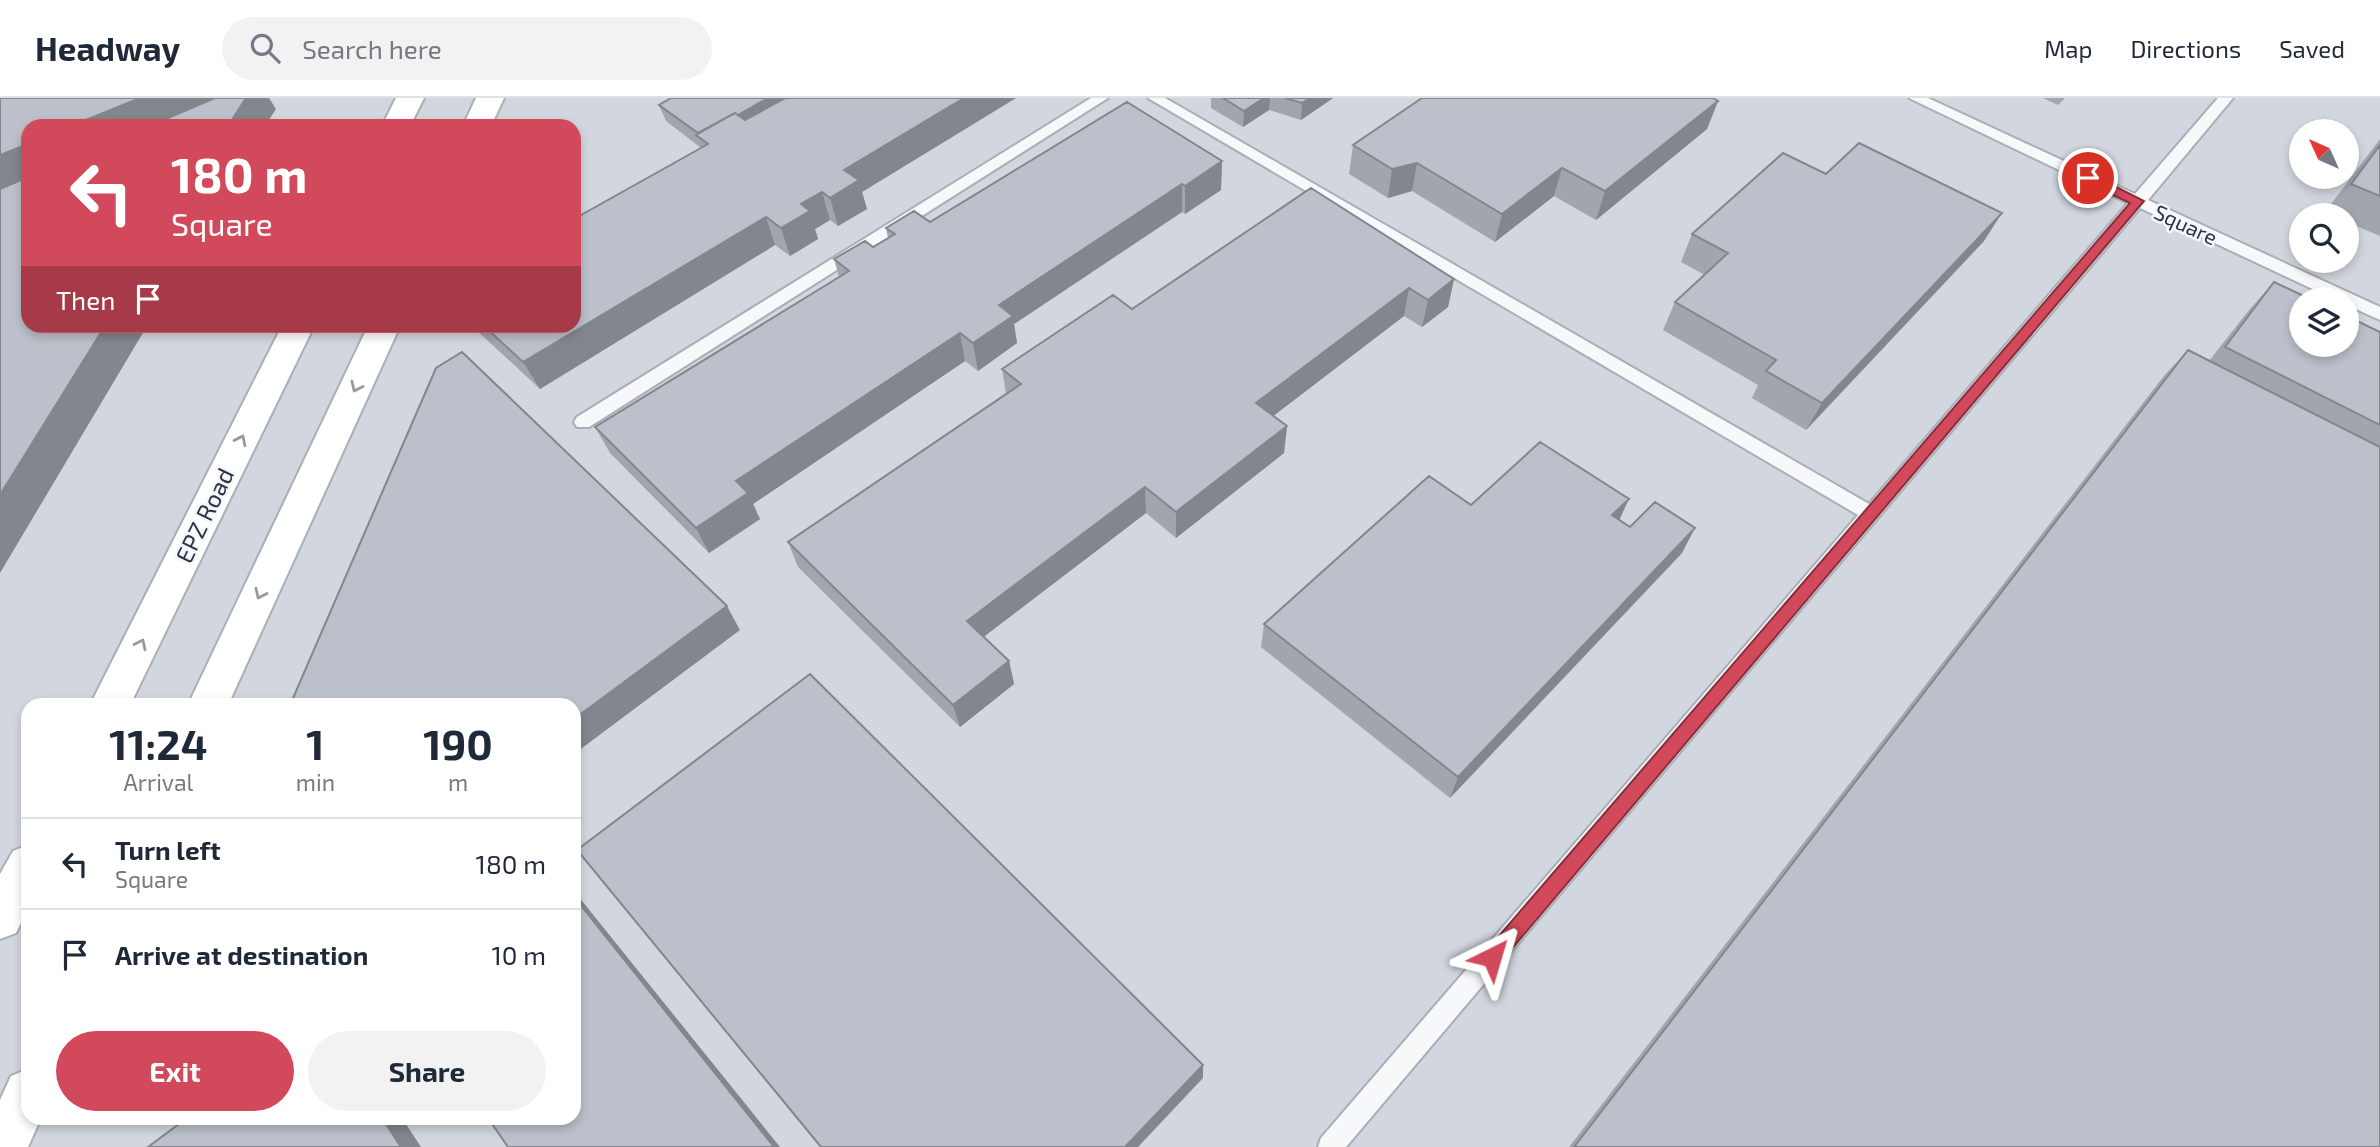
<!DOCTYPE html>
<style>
body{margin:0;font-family:"Exo 2",sans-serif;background:#f2f2f3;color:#1f2937;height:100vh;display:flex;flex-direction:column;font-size:26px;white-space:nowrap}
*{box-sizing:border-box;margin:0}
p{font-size:23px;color:#747a83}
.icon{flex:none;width:38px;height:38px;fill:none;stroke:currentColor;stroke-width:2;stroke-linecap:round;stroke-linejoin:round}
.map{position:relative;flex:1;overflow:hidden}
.details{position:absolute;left:21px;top:600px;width:560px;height:427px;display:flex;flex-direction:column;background:#fff;border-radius:21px;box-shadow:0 4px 10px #0003}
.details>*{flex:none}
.top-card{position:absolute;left:21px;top:21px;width:560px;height:214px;border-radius:21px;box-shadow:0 4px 10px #0003;background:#d1495b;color:#fff;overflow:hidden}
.needle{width:46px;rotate:315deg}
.controls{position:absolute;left:2289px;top:21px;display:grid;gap:14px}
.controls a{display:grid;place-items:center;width:70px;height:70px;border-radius:50%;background:#fff;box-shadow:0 4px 10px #0003;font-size:35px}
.pin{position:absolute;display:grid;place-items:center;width:60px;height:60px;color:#fff;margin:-30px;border:4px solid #fff;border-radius:50%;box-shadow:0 2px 7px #0007}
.me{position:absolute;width:77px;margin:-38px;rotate:40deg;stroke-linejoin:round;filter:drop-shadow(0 0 5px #0008)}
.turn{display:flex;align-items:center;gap:24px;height:147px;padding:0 35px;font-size:32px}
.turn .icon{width:91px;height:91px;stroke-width:2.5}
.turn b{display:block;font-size:49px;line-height:60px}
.then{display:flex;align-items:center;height:66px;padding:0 35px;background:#0003;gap:14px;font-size:26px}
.eta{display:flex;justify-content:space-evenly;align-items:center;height:119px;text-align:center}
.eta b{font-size:42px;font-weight:700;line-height:49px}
.button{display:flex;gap:14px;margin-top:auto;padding:14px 35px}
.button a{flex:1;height:80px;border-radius:42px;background:#d1495b;color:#fff;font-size:28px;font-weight:700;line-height:80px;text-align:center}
.button a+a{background:#f2f2f3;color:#1f2937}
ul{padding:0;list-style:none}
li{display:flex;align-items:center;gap:21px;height:91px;padding:0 35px;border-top:2px solid #e0e1e3}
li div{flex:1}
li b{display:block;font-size:26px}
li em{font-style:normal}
header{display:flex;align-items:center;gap:42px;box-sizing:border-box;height:98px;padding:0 35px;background:#fff;border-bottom:2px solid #e0e1e3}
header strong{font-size:33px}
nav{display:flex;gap:38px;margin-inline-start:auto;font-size:24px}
.search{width:490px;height:63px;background:#f2f2f3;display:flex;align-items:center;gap:18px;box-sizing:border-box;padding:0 24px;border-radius:38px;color:#747a83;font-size:26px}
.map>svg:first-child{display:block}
.built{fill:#d2d6de;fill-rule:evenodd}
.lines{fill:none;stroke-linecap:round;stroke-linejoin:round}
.lane-casing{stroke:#a9aeb7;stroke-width:4}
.secondary-casing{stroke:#a9aeb7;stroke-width:4}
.lane{fill:#f7f8fa;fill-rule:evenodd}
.secondary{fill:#fff;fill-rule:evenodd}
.wall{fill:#a1a5ae}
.shaded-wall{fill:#83868d}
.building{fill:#bbc0ca;stroke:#83868d;stroke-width:2}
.oneway{stroke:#959aa2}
.route{fill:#d1495b;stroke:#882f3b;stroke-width:2}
.labels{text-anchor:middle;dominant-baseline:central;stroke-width:5;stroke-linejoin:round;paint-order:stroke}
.far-street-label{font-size:21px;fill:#2b3445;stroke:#f4f6f9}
.street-label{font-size:24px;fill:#2b3445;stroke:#f4f6f9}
</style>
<header>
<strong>Headway</strong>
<div class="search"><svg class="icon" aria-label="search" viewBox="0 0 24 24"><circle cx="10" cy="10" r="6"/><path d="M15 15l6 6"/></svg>Search here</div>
<nav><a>Map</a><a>Directions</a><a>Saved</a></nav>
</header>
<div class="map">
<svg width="2380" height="1049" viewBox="0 0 2380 1049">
<rect width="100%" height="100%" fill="#e4e7ec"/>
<path class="built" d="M0,0h2380v1049h-2380zM28,28h546v200h-546zM2301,33h46v46h-46zM2301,117h46v46h-46zM2301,201h46v46h-46zM28,607h546v413h-546z"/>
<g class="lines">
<g class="lane-casing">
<path id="lane" d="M1091,0h17l-519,329h-12l-3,-5 3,-5z
M1148,0h17l704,406 259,-301 -219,-105h19l207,96 83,-96h15l-85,102 232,107v13l-33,-15v-6h-13l-194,-91 -794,939h-28l3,-9 537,-623z"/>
</g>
<g class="secondary-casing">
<path id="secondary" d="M396,0h28l-14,28h-28z
M476,0h28l-13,28h-28z
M282,228h32l-184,379h-40z
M368,228h32l-172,379h-40z
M28,747v64l-12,24 -16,6v-65l13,-23z
M28,971v49h13l-13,29h-28v-47l11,-24z"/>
</g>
<use href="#lane" class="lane"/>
<use href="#secondary" class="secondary"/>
</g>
<path class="wall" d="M671,0h345l-154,94 5,17 -29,17 -8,-6 -15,9 3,10 -28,17 -15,-11 -235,144 -68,-63h102l127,-178 -35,-27 -7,-16z
M1211,0h122l-32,22 -32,-10 -26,17 -32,-19z
M2043,0h22l-7,7z
M1718,3l-11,28 -111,91 -42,-24 -59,46 -83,-51 -24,7 -39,-24 4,-29z
M2380,41v97l-33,-14v-7h-14l-8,-3z
M1222,63l-1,29 -36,24 -3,-2 -168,112 3,19 -39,28 -13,-10 -212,143 7,15 -51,34 -99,-100 -15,-26 244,-150 -5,-18 39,-12 15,-9 -2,-10 44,-6z
M1826,76l158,67 -178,189 -54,-32 6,-13 -95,-55 12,-28 30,-27 -24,-13 11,-28z
M1454,181l-6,28 -26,20 -18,-11 -131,100 14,10 -3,27 -108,85 -30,-25 -163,124 26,24 5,23 -54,43 -162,-160 -10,-25 218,-148 -4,-25 130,-60z
M2274,184l106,50v815h-811l594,-770 25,-27 21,11 40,-51z
M1471,407l148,15 11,7 52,26 -232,245 -189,-151 3,-23z"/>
<path class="shaded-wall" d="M140,0h90l-67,28h-92z
M246,0h23l7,11 -11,17h-37z
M768,0h22l-82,46 -7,-9z
M964,0h52l-154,94 5,17 -29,17 -8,-28 14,-28z
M1264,0h6l-1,12 -26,17 1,-16z
M1310,0h23l-32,22 1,-17z
M1718,3l-11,28 -111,91 9,-29z
M28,46v38l-28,12v-39z
M1222,63l-1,29 -36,24v-28z
M1417,65l-5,28 -24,7 4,-29z
M1562,70l-8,28 -59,46 7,-28z
M1182,86v28l-168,112 3,19 -39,28 -5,-28 26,-38z
M822,94l8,28 -15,9 3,10 -28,17 -9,-28 20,-24z
M2002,115l-18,28 -178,189 16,-27z
M766,119l9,28 -235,144 -17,-27z
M1454,181l-6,28 -26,20 6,-27z
M1409,190l-5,28 -149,114 1,-27z
M105,228h42l-147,247v-78z
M960,235l5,28 -212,143 7,15 -51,34 -13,-25 40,-47z
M1287,328l-3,27 -108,85v-26z
M1145,389l1,26 -173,132 -6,-24z
M1629,401l-12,26 -5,-10z
M1695,430l-13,25 -232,245 8,-21z
M727,508l13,24 -166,124v-35z
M1009,563l5,23 -54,43 -7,-22z
M574,793l206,256h-6l-200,-250z
M1203,967v13l-65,69h-13z
M382,1020h20l19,29h-20z"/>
<path class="building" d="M0,0h140l-69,28h-43v18l-28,11z
M215,0h31l-18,28h-79z
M671,0h97l-30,17 -3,-2 -37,20 -39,-28z
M785,0h179l-120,72 15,10 -29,18 -8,-6 -21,12 9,7 -29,17 -15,-11 -243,145 -39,-36h90v-107l134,-75 -12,-9 39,-22 10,7z
M1223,0h41l-20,13z
M1285,0h25l-8,5z
M1422,0h291l5,3 -113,90 -43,-23 -60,46 -85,-51 -25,6 -39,-24z
M1127,4l95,59 -37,25 -3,-2 -183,121 14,11 -40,27 -13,-10 -224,148 12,12 -52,35 -101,-101 254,-156 -15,-12 31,-18 8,6 22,-13 -9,-6 28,-17 16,11z
M1859,45l143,70 -180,190 -56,-32 10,-11 -101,-58 53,-49 -36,-19 91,-81 43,21z
M2380,47v51l-29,-12z
M28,79v149h77l-105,169v-306z
M1311,90l143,91 -26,21 -19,-12 -153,115 31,23 -111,86 -31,-25 -178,134 42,40 -56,44 -165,-163 233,-158 -19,-15 111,-74 19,14z
M2274,184l36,17h-9v46h46v-29l33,16v93l-155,-78z
M2188,252l192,97v700h-806z
M462,254l265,254 -153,113v-14h-284l146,-337z
M1540,344l89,57 -17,16 18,12 25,-25 40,26 -237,249 -194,-153 165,-148 42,29z
M810,576l393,391 -78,82h-304l-244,-297z
M574,799l200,250h-266l-20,-29h86z
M187,1020h195l19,29h-253z"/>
<defs><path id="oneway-chevron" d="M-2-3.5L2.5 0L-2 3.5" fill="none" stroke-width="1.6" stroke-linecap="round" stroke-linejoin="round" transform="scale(1.75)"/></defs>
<g class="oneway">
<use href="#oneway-chevron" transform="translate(356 289) rotate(115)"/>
<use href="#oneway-chevron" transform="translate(241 342) rotate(-64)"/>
<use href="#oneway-chevron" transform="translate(260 496) rotate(115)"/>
<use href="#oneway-chevron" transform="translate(141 546) rotate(-64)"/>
</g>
<path class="route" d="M2084,77h9l51,26 -645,763 -7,2 -6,-2 -3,-7 3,-6 644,-748 -46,-22z"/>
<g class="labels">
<g class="far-street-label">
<text transform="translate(2186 126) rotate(25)">Square</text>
</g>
<g class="street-label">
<text transform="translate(204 417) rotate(-64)">EPZ Road</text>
</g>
</g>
</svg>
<div class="controls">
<a><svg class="needle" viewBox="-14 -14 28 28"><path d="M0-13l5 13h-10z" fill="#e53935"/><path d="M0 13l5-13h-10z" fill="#747a83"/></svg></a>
<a><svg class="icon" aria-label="search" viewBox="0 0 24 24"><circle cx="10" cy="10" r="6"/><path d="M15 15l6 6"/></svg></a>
<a><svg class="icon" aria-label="layers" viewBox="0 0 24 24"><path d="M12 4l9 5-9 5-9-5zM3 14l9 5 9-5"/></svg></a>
</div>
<div class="pin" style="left:2088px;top:80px;background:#d93025"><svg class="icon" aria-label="arrive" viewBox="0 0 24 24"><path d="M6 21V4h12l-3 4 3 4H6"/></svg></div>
<svg class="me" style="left:1492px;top:859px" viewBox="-20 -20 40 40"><path d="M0-17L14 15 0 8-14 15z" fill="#d1495b" stroke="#fff" stroke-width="4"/></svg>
<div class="top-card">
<div class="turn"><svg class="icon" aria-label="left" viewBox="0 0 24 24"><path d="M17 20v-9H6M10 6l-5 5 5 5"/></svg><div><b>180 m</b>Square</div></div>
<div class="then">Then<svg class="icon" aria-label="arrive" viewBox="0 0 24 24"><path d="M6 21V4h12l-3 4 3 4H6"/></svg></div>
</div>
<section class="details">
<div class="eta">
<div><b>11:24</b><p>Arrival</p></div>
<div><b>1</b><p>min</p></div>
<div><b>190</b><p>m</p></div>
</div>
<ul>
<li><svg class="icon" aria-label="left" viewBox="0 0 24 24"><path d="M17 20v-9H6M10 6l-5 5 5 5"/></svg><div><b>Turn left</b><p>Square</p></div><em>180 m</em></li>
<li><svg class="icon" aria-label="arrive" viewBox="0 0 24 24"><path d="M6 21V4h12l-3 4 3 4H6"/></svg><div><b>Arrive at destination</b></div><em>10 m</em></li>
</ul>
<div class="button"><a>Exit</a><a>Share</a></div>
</section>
</div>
